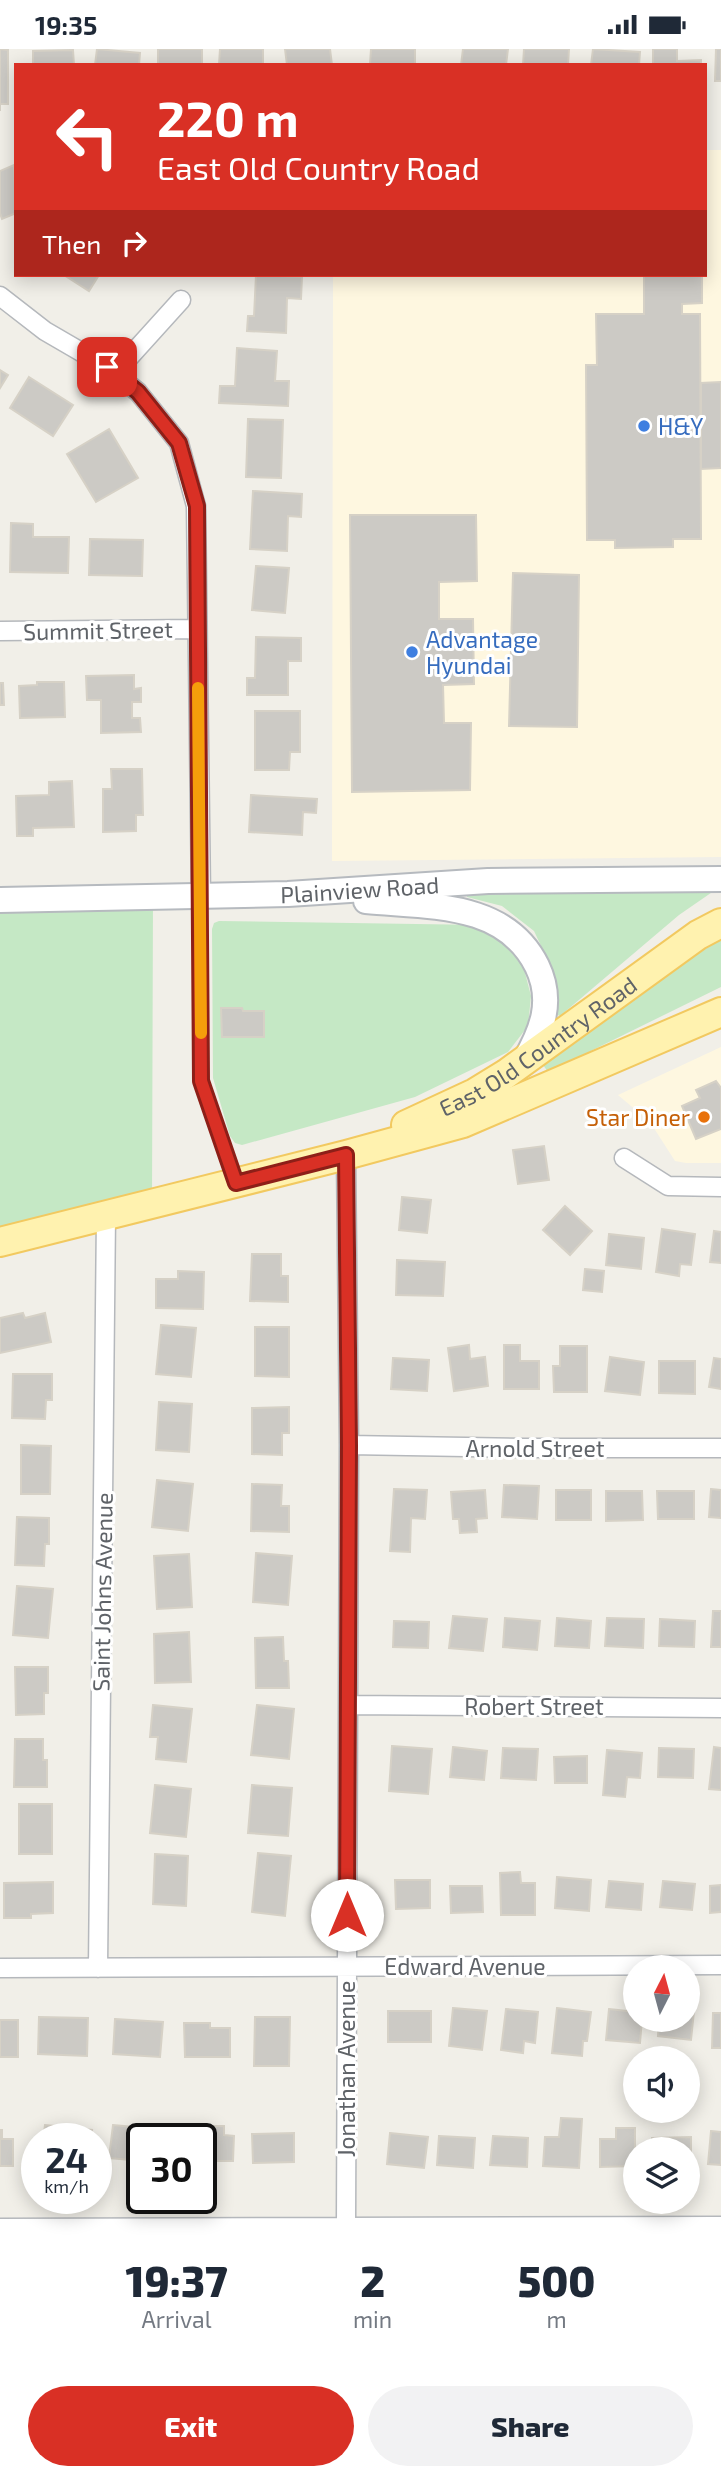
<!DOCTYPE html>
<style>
body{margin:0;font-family:"Exo 2",sans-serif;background:#f2f2f3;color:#1f2937;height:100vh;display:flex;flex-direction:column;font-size:26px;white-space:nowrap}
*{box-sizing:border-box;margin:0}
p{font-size:23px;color:#747a83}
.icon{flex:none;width:38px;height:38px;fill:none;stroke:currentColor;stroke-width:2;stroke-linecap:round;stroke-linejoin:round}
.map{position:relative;height:2186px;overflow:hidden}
.side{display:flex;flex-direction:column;background:#fff;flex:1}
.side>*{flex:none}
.guide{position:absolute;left:14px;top:14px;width:693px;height:214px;border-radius:0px;box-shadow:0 4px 18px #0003;background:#d93025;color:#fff;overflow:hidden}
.needle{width:46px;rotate:6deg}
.buttons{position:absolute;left:623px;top:1906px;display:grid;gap:14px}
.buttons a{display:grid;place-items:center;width:77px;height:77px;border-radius:50%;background:#fff;box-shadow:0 4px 18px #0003;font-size:35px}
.speed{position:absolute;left:21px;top:2074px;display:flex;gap:14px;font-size:35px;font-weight:700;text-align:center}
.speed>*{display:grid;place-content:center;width:91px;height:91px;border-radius:50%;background:#fff;box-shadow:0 4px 18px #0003;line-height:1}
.speed small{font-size:18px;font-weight:400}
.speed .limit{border:4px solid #111;border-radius:10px;background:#fff;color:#111}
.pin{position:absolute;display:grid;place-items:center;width:60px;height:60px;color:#fff;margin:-30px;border-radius:14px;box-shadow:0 4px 10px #0006}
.me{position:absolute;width:77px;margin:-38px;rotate:0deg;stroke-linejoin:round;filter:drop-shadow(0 0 5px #0008)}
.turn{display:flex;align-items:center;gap:24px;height:147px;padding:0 28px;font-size:32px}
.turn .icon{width:91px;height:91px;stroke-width:2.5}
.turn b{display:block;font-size:49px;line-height:60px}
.then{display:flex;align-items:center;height:66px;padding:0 28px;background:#0003;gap:14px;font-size:26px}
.eta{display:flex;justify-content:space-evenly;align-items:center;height:119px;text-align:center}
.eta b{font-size:42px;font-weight:800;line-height:49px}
.cta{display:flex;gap:14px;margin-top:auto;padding:14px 28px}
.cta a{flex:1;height:80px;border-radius:42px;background:#d93025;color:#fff;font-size:28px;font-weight:800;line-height:80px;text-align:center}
.cta a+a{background:#f2f2f3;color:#1f2937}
.status{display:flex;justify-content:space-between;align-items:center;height:49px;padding:0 35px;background:#fff;direction:ltr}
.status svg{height:19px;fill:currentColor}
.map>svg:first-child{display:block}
.commercial{fill:#fef7e0}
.green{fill:#c5e8c5}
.building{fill:#cccac5;stroke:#d6d1c6;stroke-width:2}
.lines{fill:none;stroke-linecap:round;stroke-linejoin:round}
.lane-casing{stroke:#b5b8bc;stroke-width:12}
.street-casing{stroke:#b5b8bc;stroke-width:21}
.secondary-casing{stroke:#b6babf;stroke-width:28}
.primary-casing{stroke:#f2c960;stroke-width:32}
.lane{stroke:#fff;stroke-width:9}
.street{stroke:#fff;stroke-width:18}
.secondary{stroke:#fff;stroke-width:24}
.primary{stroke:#fff2af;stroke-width:28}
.route-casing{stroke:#8d1f18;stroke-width:18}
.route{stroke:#d93025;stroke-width:12}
.slow{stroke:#f59e0b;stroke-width:12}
.shop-dot{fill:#3f7fe0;stroke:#fff;stroke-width:2.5}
.food-dot{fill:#e8710a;stroke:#fff;stroke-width:2.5}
.labels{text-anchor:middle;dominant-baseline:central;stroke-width:6;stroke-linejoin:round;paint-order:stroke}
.shop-label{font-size:23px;fill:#366cbe;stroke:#fff;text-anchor:start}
.street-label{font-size:23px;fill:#5f6368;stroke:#fff}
.food-label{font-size:23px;fill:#c56008;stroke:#fff;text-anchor:end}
</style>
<div class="status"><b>19:35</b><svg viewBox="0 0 49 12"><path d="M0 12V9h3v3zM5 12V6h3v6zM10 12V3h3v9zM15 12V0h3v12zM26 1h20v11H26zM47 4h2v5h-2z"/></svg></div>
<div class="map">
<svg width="721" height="2186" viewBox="0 0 721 2186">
<rect width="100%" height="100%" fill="#f1efe8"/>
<path class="commercial" d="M705,101h16v707l-389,4 1,-586h372z
M721,998v116h-35l-11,-2 -25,-39 -32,-27z"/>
<path class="green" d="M721,837l-42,29 -119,101 -5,-2 -4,-47 -17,-36 -32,-25 -35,-9v-8z
M153,849l-1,306 -152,38v-342z
M219,872l262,4 25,16 17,24 8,31 -3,30 -20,26 -93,45 -173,48 -7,-2 -5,-7 -17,-58 -1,-149 2,-6z
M721,882v56l-173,85 -7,-10z"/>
<path class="building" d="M0,0l8,1v54h-8v7z
M97,0l43,4 -1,12h-44z
M158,0h44v16h-44z
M220,0h43v16h-44z
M285,0h45l2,16h-45z
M371,0h44v16h-45z
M463,0h45l-2,16h-45z
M524,0h45l-1,16h-45z
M593,0l47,3 -1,13h-48z
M653,0h24v12l24,-1v5h-48z
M716,0h5v32h-6z
M73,1l1,15h-41v-14z
M14,116l2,48 -14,6 -2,-6v-42z
M64,226h35l-10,16z
M256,226l46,2 -1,22 -14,-1 -1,35 -39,-2 1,-15h6z
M644,226h58v28l-20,1v10h18l1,225h-28v8l-58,1v-8h-28l-1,-175h11l-1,-51h48z
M237,299l40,3 -2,30h14l-1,25 -69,-3 1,-17h15z
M0,321l8,5 -8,13z
M29,328l44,28 -20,31 -43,-28z
M721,333v86l-20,1v-86z
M248,370l35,1 -2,58 -35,-1z
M109,380l29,49 -42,24 -29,-48z
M253,442l49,3 -1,23 -13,-1 -1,35 -37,-2z
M350,466h126l1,66 -38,1v37h34l1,65 -31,1 1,38h27l-1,67 -118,2z
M11,474l22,1v13h36l-1,36 -58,-1z
M90,490l53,1 -1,36 -53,-1z
M256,517l33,2 -4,45 -33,-3z
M513,524l66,2 -2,152 -68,-1z
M256,588l45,1v23h-13v34h-41v-17h8z
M134,626v14l7,-1v14h-9v16h8l1,14 -40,1v-33h-14l-1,-24z
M37,633h27l1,35 -45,1 -1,-32 18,-1z
M0,634h3l1,22h-4z
M255,662h45v41h-10l-1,18h-34z
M111,720h31l1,46h-7v16l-33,1v-43h9z
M72,732l2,46 -41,1v8h-16l-1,-40 33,-1v-13z
M251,746l66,4 -1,14 -13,-1 -1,23 -53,-3z
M221,959h21l1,3h21v26h-42z
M716,1032l5,7v41l-25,10 -14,-33 18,-8 -4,-8z
M544,1097l5,34 -31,4 -5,-34z
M402,1148l29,3 -4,33 -28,-3z
M565,1157l27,25 -22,24 -27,-25z
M662,1180l33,5 -4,31 -11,-1 -1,12 -23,-4z
M714,1182l7,1v31l-11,-1z
M609,1185l35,4 -3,31 -35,-4z
M252,1205h29v22h7v26l-38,-1z
M397,1211l48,2 -2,34 -47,-1z
M585,1220l19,2 -2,21 -19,-2z
M178,1222l26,1 -1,37 -47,-1v-29h22z
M23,1264l2,5 20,-5 6,29 -51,11v-35z
M161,1276l35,3 -5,49 -35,-3z
M255,1278h34v50l-34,-1z
M469,1296l1,14 15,-2 3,29 -34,5 -6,-43z
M504,1296h16v16h19v28h-35z
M560,1297h27v46h-33l-1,-26h7z
M610,1308l34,5 -4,33 -35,-4z
M393,1309l36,2 -2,31 -36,-2z
M714,1309l7,1v30l-12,-2z
M659,1312h36v33l-36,-1z
M13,1325h39v26h-6l-1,19 -33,-1z
M159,1353l33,2 -3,48 -33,-2z
M289,1358v26h-7v22l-30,-1v-46z
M21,1396l30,1 -1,48h-29z
M157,1431l36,4 -5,47 -36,-4z
M252,1435l30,1 -1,21h8v26l-38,-1z
M504,1436l35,1 -2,33 -35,-2z
M394,1440l33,1 -2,29 -14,-1 -1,34 -20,-1z
M711,1440l10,1v28l-12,-1z
M485,1441l2,28 -11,1 1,13 -17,1 -1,-14h-6l-2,-27z
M556,1441h35v30h-35z
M606,1442h36l1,29 -37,1z
M657,1442h37v28h-36z
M17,1468l32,1v26h-4l-1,22 -29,-1z
M256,1504l36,3 -4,49 -35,-3z
M189,1505l3,53 -35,2 -3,-53z
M17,1537l36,3 -5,49 -35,-3z
M713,1562h8v36h-10z
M453,1567l34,3 -4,32 -34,-3z
M505,1569l35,3 -3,29 -34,-3z
M557,1569l34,3 -2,27 -34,-2z
M607,1569l37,1 -1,29 -38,-2z
M660,1570l35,2 -1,26 -35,-1z
M394,1572l35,1 -1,26 -35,-1z
M189,1583l2,50 -36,1 -1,-49z
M283,1588l1,24h4l1,27h-33l-1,-50z
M15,1618h33v26h-4v21l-28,1z
M153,1656l39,4 -6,53 -30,-3 2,-22h-8z
M257,1656l37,4 -5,50 -38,-4z
M15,1690h28v21h4v27h-33z
M392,1697l40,3 -4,45 -39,-3z
M453,1698l34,4 -3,29 -34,-3z
M714,1698l7,1v42l-12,-1z
M503,1699l35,1 -2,31 -35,-2z
M659,1699l35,1 -1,29 -35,-1z
M607,1701l35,3 -2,25 -13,-1 -2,20 -22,-2z
M587,1707v27h-32l-1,-26z
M155,1736l36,4 -5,48 -36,-4z
M252,1736l40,3 -4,48 -40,-3z
M19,1755h33v50h-33z
M258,1804l33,3 -6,60 -33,-4z
M155,1805l33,2 -2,50 -33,-2z
M520,1823l1,11h14v32h-34l-1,-42z
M557,1828l34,3 -2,31 -34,-3z
M395,1831h35v28l-34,1z
M609,1832l34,3 -2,26 -35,-3z
M663,1832l32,3 -3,26 -32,-3z
M53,1833v31l-22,1v4h-27v-35z
M721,1836v27l-11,1v-27z
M450,1837h32l1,26 -32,1z
M453,1959l34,3 -5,39 -33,-4z
M557,1959l34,4 -4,29h-4l-1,15 -30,-3z
M506,1960l32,3 -3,31 -11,-2 -1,12 -22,-3z
M609,1960l26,3v7h7l-2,24 -34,-3z
M388,1962h43v31h-43z
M688,1962h6l-3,29 -33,-4 1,-17h29z
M713,1964h8v35h-9z
M39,1968l49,1 -1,38 -49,-2z
M255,1968h35l-1,49h-35z
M115,1970l48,3 -3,35 -47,-3z
M0,1971h18v37h-18z
M184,1974h26v5h20v29h-45z
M561,2069l21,1 -3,49 -36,-2 2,-29h14z
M45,2076l47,5 -1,9h-48z
M113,2076l52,5 -1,9h-22v22l-33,-3z
M184,2077h40v9l10,1 -1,25h-32v-22h-17z
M616,2079h19v38l-35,1v-28h16z
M0,2081h2v9h11v27h-13z
M711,2082l10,1v33l-13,-1z
M294,2084v29l-41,1 -1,-29z
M390,2084l38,4 -4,31 -37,-4z
M439,2087l36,2 -2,30 -36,-3z
M493,2087l35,2 -1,29 -37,-2z
M691,2088v29h-3v-17h-35l-1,-11z"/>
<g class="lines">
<g class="lane-casing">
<path id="lane" d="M201,849v183l34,98"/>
</g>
<g class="street-casing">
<path id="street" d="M0,247l45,35 62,36 31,25 41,51 17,63 5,390
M115,324l66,-73
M0,582l197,-2
M624,1109l44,28 53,1
M349,1396l175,3h197
M348,1656l373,3
M0,1919l721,-3
M98,1919l8,-753
M346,2177l3,-781 -3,-290
M0,2179l721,-2"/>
</g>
<g class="secondary-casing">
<g id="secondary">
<path id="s1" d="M0,851l288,-6 200,-13 233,-2"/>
<path d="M366,852c62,6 139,0 171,65 17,35 5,65 -13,96"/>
</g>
</g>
<g class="primary-casing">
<g id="primary">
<path id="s2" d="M406,1076l69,-32 31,-19 192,-139 23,-12"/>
<path d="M0,1193l346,-87 117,-32 258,-111"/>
</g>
</g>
<use href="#lane" class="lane"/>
<use href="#street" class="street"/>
<use href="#secondary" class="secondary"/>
<use href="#primary" class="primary"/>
</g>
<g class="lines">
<g class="route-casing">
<path id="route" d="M107,318l31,25 41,51 18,63 4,575 35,102 110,-28 3,290 -2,470"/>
</g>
<use href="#route" class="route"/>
<path class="slow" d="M198,639l3,345"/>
</g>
<g class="shop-dot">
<circle cx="644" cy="377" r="7"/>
<circle cx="412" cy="603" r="7"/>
</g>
<circle class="food-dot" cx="704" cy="1068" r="7"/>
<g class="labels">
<g class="shop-label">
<text x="658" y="377">H&amp;Y</text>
<text x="426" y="590">Advantage<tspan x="426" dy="26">Hyundai</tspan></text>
</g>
<g class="street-label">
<text transform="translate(98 581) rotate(-1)">Summit Street</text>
<text stroke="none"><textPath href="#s1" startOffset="360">Plainview Road</textPath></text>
<text stroke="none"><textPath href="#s2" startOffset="154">East Old Country Road</textPath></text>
<text x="535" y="1399">Arnold Street</text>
<text transform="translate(102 1543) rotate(-89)">Saint Johns Avenue</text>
<text x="534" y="1657">Robert Street</text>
<text x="465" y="1917">Edward Avenue</text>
<text transform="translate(346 2020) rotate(-90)">Jonathan Avenue</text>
</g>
<g class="food-label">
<text x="690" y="1068">Star Diner</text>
</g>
</g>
</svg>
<div class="buttons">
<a><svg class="needle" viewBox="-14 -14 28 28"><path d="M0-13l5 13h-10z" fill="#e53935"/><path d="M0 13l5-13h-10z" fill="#747a83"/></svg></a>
<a><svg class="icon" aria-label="sound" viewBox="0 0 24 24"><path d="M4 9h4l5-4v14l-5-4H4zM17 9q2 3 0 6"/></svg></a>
<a><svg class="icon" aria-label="layers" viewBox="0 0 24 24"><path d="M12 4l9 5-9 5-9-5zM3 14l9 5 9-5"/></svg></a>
</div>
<div class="speed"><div>24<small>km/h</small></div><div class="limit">30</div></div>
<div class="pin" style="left:107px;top:318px;background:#d93025"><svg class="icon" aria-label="arrive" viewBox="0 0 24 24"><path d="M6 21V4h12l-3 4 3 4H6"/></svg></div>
<svg class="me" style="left:347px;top:1866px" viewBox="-20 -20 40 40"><circle r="19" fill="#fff"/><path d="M0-13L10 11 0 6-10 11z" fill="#d93025"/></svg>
<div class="guide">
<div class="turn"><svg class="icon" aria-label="left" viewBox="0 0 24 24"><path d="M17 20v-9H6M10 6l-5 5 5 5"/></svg><div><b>220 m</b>East Old Country Road</div></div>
<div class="then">Then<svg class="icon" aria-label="right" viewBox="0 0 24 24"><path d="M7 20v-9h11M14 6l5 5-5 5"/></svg></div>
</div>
</div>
<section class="side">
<div class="eta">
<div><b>19:37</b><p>Arrival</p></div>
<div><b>2</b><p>min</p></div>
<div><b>500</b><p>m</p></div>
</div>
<div class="cta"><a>Exit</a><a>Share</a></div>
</section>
